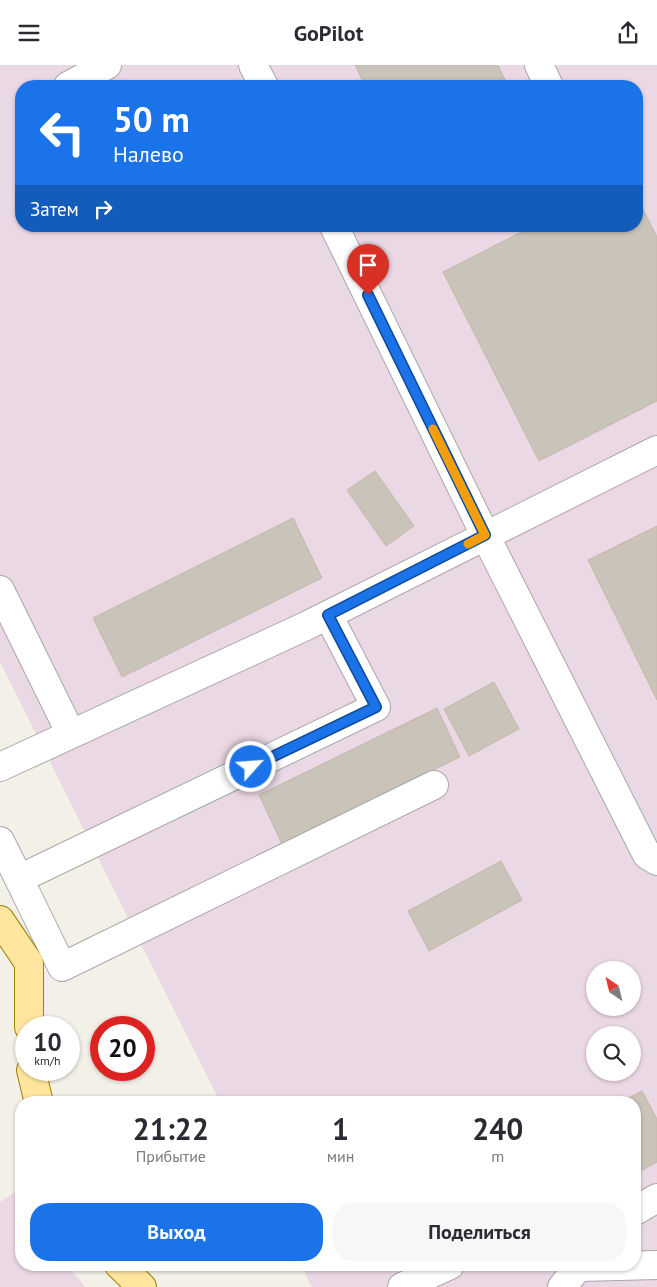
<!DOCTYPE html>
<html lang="ru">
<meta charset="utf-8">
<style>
body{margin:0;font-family:"PT Sans",sans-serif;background:#f7f7f7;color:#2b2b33;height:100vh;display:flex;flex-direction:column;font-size:19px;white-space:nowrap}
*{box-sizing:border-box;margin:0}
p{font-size:16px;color:#7c7c81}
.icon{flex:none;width:28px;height:28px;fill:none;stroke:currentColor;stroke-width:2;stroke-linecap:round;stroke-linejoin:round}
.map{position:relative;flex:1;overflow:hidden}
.panel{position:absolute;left:15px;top:1031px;width:626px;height:175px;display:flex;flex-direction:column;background:#fff;border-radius:20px;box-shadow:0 1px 4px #0004}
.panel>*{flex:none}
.guide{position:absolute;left:15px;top:15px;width:628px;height:152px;border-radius:20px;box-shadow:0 1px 4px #0004;background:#1a73e8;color:#fff;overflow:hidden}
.needle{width:32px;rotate:325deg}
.tools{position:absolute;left:586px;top:896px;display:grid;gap:10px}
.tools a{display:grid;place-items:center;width:55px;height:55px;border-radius:50%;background:#fff;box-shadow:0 1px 4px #0004;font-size:25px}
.speed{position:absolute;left:15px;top:951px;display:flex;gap:10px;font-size:25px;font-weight:700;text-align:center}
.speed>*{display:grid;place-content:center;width:65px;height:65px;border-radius:50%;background:#fff;box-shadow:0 1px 4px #0004;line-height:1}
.speed small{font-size:12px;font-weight:400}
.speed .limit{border:8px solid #d22;background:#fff;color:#111}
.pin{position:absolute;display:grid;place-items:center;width:42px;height:42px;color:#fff;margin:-51px -21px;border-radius:50% 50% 50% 0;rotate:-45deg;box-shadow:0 0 5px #0007}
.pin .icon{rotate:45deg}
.me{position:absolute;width:55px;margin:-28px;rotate:64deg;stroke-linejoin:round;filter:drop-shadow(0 0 4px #0008)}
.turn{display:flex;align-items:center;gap:18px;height:105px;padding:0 15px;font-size:22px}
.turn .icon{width:65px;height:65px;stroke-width:2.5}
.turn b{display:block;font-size:35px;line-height:42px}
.then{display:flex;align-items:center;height:48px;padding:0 15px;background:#0003;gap:10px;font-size:19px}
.eta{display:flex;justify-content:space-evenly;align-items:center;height:85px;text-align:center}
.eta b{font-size:30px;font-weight:800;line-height:35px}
.button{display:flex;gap:10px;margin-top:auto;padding:10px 15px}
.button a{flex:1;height:58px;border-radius:20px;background:#1a73e8;color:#fff;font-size:20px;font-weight:800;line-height:58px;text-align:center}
.button a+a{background:#f7f7f7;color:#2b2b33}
header{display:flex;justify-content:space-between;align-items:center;height:65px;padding:0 15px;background:#fff;font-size:22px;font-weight:800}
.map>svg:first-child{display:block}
.industrial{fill:#ebd8e5;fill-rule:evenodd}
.building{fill:#cac3b9;stroke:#c5b9a8}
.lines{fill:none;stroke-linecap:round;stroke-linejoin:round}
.minor-casing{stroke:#a8a8a8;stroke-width:30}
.major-casing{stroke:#9d8200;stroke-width:30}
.minor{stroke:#fff;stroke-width:28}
.major{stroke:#ffe59e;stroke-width:28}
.route-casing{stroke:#114b97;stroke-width:12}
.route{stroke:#1a73e8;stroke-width:9}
.slow{stroke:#f59e0b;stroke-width:9}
</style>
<header><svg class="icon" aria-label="menu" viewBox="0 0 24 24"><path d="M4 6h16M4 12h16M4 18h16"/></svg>GoPilot<svg class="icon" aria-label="share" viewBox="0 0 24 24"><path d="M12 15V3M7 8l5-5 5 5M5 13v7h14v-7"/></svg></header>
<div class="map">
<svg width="657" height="1222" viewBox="0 0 657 1222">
<rect width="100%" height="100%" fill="#f2f0e7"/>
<path class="industrial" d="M0,0h657v1222h-345l-11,-22h334v-162l-415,-1 -220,-440zM21,21h615v140h-615zM595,905h37v37h-37zM595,970h37v38h-37z
M14,1128l7,10v62h47l17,22h-85v-85z"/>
<path class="building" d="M355,0h143l10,21h-143z
M636,131l21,41v164l-118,60 -96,-189 90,-46h103z
M375,406l39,55 -28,20 -39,-56z
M293,453l29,60 -200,99 -29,-59z
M657,461v174l-69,-140z
M494,617l25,47 -50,27 -25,-47z
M437,643l23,49 -178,87 -23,-49z
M501,796l21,39 -93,51 -21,-40z
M642,1026l15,28v43l-22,12v-71h-16z"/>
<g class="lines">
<g class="minor-casing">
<path id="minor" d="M253,0l11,21
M539,0l10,21
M68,21l39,-21
M334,161l151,309 162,320 10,6
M0,525l71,144
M328,550l48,92 -357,172 43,88 372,-182
M0,702l306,-141 351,-176
M0,776l19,38
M635,1146l22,-13
M581,1202l76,-2
M402,1222l48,-22
M562,1222l18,-22"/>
</g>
<g class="major-casing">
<path id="major" d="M0,855l29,43v64
M31,1005l8,33
M119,1200l23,22"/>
</g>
<use href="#minor" class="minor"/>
<use href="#major" class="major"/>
</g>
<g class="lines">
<g class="route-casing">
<path id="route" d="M251,702l125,-60 -48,-92 157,-80 -117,-240"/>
</g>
<use href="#route" class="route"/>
<path class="slow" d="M433,364l52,106 -17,9"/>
</g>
</svg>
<div class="tools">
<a><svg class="needle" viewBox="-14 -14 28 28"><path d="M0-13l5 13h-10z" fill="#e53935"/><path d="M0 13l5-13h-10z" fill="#7c7c81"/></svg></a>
<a><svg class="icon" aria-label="search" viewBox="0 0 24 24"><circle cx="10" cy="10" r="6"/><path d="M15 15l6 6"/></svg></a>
</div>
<div class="speed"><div>10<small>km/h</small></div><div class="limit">20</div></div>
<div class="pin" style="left:368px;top:230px;background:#d93025"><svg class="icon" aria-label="arrive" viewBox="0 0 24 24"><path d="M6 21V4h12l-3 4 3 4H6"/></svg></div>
<svg class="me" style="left:251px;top:702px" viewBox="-20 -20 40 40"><circle r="17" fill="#1a73e8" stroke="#fff" stroke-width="3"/><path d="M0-11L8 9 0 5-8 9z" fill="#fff"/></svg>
<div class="guide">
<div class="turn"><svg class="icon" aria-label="left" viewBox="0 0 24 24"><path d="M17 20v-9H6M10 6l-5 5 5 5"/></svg><div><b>50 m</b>Налево</div></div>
<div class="then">Затем<svg class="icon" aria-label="right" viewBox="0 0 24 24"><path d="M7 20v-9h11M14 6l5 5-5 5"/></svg></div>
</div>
<section class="panel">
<div class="eta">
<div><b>21:22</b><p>Прибытие</p></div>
<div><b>1</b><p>мин</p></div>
<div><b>240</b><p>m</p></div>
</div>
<div class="button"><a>Выход</a><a>Поделиться</a></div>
</section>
</div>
